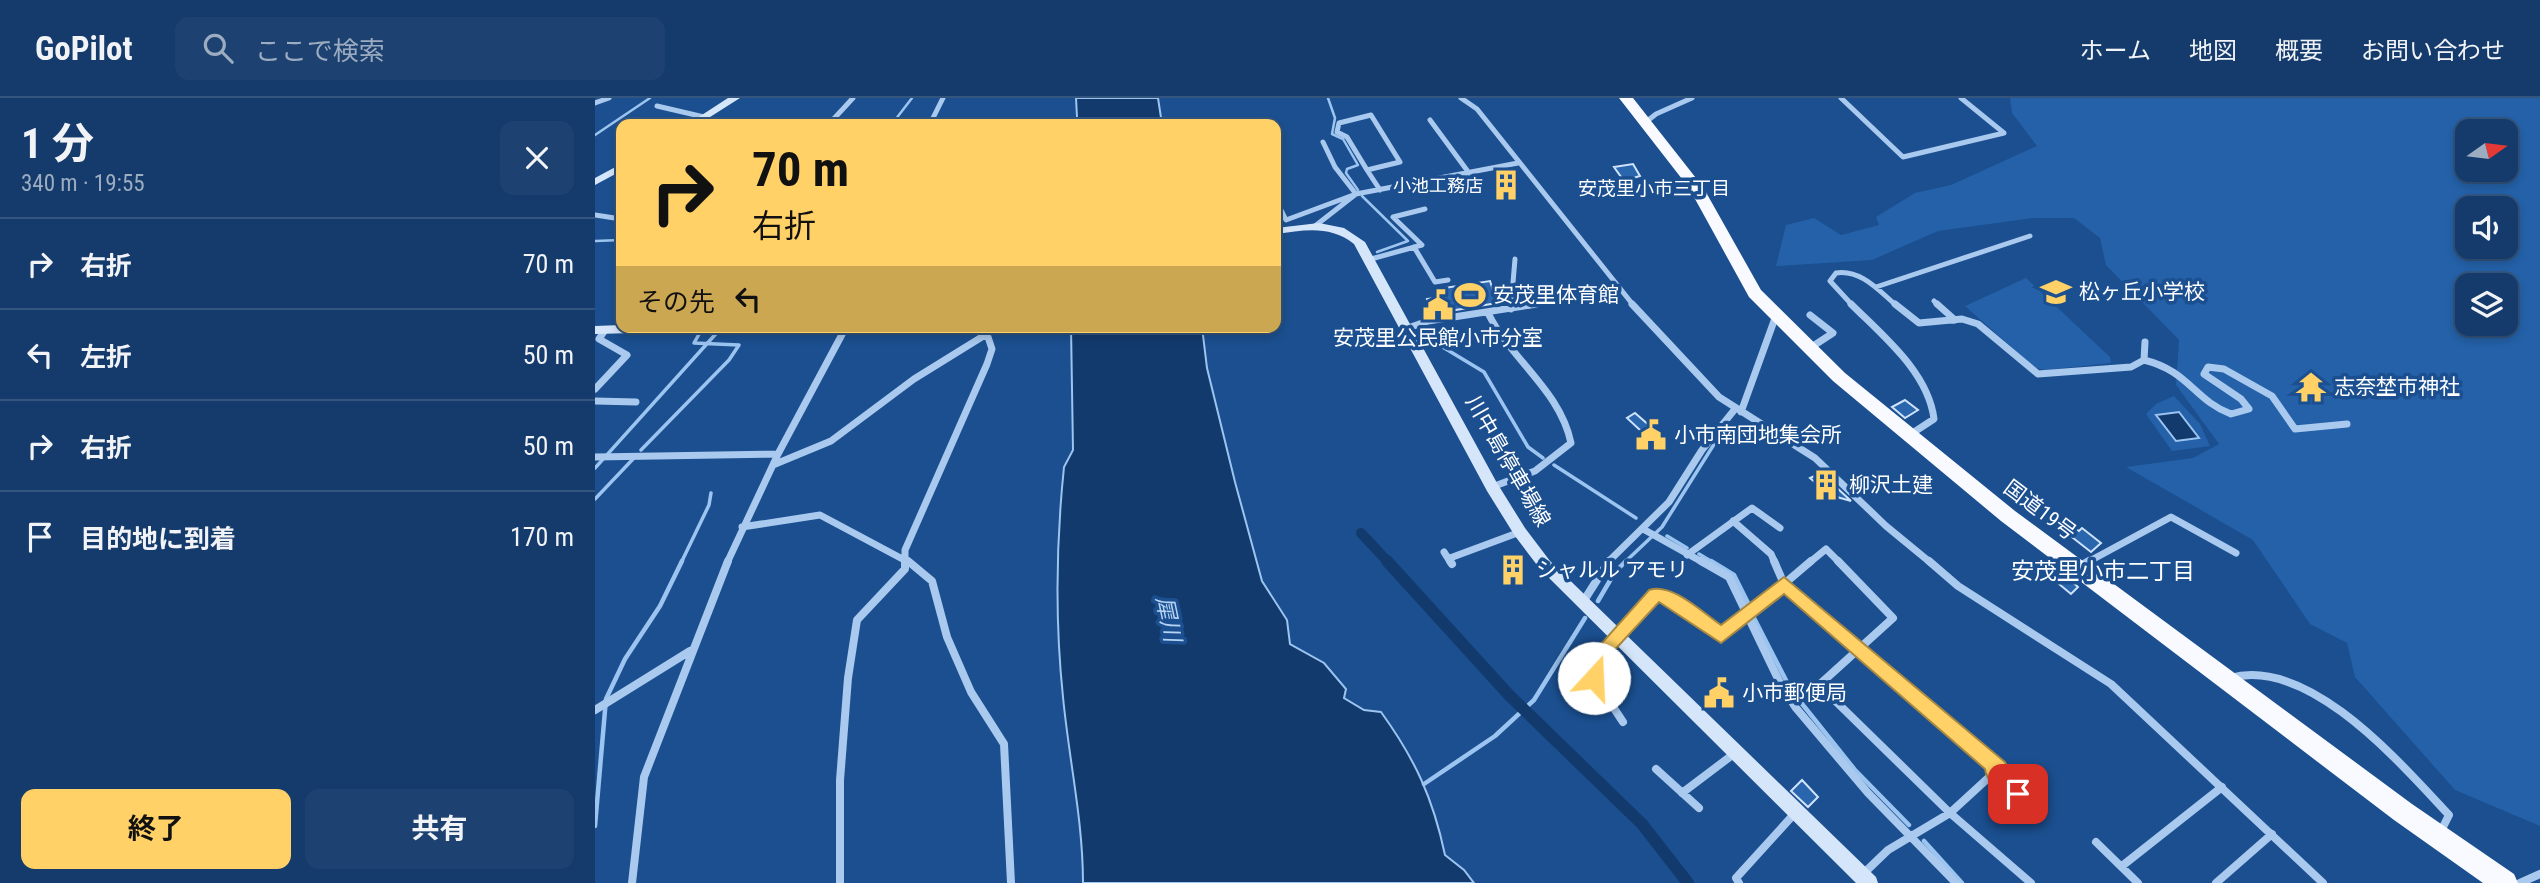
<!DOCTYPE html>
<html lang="ja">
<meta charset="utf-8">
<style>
body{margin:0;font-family:"Roboto Condensed","Noto Sans JP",sans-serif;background:#1d4271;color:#f1f3f6;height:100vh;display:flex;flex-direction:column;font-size:26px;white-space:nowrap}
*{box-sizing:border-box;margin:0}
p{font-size:23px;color:#9dadc1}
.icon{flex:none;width:38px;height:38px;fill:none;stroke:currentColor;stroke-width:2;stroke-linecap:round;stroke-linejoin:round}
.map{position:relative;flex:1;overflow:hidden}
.panel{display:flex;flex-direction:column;background:#143b6b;width:595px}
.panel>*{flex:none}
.guide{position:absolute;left:21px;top:21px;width:665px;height:214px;border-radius:14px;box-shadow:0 4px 10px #0003,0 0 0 2px #33557e;background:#ffd166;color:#111;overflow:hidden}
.needle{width:46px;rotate:76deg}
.controls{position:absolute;left:1860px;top:21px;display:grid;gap:14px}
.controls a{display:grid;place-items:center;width:63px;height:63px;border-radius:14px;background:#143b6b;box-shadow:0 4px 10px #0003,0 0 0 2px #33557e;font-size:35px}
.pin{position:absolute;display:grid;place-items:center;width:60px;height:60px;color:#fff;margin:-30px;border-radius:14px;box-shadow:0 4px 10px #0006}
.me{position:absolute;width:77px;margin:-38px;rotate:20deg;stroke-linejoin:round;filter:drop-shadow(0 0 5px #0008)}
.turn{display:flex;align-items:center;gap:24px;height:147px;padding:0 21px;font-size:32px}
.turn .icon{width:91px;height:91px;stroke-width:2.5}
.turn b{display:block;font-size:49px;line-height:60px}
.then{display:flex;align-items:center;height:66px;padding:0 21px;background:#0003;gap:14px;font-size:26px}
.round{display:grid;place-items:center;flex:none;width:74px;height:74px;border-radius:14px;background:#1d4271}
.summary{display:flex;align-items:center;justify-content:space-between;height:119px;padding:0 21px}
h1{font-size:42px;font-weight:700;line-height:52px}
.primary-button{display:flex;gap:14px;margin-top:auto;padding:14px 21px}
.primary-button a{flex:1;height:80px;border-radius:14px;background:#ffd166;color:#111;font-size:28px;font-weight:700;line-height:80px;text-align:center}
.primary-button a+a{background:#1d4271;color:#f1f3f6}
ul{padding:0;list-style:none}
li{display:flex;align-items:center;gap:21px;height:91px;padding:0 21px;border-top:2px solid #33557e}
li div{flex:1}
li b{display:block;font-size:26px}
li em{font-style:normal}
header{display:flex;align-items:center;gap:42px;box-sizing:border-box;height:98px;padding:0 35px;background:#143b6b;border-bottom:2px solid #33557e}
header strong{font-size:33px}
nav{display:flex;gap:38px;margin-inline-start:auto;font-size:24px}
.search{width:490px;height:63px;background:#1d4271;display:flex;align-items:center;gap:18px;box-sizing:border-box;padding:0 24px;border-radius:14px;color:#9dadc1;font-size:26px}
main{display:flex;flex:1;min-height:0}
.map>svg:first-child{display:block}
.green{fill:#2461a8;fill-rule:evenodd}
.water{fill:#123a6d;stroke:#9cc4f0;stroke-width:2}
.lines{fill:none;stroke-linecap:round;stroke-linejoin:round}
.stream-far2{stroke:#9cc4f0;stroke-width:2.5}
.stream-far1{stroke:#9cc4f0;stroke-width:3.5}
.stream{stroke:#9cc4f0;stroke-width:4.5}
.canal-far1{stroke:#123a6d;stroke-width:10}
.canal{stroke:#123a6d;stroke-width:12}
.building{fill:#2a66ad;stroke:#cfe3fa;stroke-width:2}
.minor-far2{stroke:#a9c9ee;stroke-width:5}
.minor-far1{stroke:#a9c9ee;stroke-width:7}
.minor{stroke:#a9c9ee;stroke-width:8}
.secondary{fill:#d6e6fa;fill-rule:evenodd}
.trunk{fill:#f8faff;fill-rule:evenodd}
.route{fill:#ffd166;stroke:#a68842;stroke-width:2}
.labels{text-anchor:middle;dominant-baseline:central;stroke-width:7;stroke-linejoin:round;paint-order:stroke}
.far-poi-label{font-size:18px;fill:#fff;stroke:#1b4f8f;text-anchor:end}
.far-neighbourhood-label{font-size:19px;fill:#fff;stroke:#1b4f8f}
.poi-label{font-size:21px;fill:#fff;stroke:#1b4f8f;text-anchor:start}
.street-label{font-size:21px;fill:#fff;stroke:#1b4f8f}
.neighbourhood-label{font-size:23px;fill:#fff;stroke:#1b4f8f}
.water-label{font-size:23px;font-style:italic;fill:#b5d3f5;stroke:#1b4f8f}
</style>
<header>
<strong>GoPilot</strong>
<div class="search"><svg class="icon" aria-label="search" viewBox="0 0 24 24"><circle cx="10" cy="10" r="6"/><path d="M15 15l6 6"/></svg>ここで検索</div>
<nav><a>ホーム</a><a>地図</a><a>概要</a><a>お問い合わせ</a></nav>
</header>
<main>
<section class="panel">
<div class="summary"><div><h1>1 分</h1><p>340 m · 19:55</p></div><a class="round"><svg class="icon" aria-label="close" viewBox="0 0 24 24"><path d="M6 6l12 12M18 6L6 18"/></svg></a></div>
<ul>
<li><svg class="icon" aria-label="right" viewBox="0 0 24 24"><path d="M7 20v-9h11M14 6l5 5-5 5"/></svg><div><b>右折</b></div><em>70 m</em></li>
<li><svg class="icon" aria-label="left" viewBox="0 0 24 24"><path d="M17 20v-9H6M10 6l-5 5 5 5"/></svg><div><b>左折</b></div><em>50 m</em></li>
<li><svg class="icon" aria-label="right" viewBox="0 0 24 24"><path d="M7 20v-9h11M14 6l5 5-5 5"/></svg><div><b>右折</b></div><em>50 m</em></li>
<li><svg class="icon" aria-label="arrive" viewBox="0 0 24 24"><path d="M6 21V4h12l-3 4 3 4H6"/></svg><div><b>目的地に到着</b></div><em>170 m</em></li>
</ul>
<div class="primary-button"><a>終了</a><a>共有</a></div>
</section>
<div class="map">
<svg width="1945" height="785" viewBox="0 0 1945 785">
<rect width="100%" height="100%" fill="#1b4f8f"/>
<path class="green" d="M1415,0h530v728l-85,-36 -100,-113 -8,-34 -37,-19 -57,-84 -127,-73 67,-9 26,-14 -43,-59 3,-45 -73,-75 -6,-27 -26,-20h-41l-95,13 -66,29 -96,6 10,-41 28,-7 27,17 38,-10 -3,-8 39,-24 36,-8 86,-39 -25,-33zM1872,33h39v39h-39zM1872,110h39v39h-39zM1872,187h39v39h-39z
M1431,180l84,79 1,6 -65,7 -11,-2 -70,-62z
M1579,298l26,28 10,22 -38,5 -26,-37 10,-10z"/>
<path class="water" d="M481,0h82l4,26h-89l4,-7z
M476,229h131l5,41 28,114 27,99 25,39 3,24 34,19 22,26 -2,9 20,12 17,2c34,47 52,86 64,143l19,15 10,13h-391c0,-63 -14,-123 -20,-186 -8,-76 -7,-153 1,-230l9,-17z
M1584,314l20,26 -23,3 -20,-26z"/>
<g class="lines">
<path class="stream-far2" d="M733,0l7,20 -3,16 11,5 15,26 -11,4 -1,4 12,17
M297,26l20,-26
M0,37l55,-37
M767,98l46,45 -31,11
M0,143l26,-1"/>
<path class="stream-far1" d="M826,236l63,38 44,75 15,11
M46,352l88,-90 10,-15 -45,-2 8,-14
M959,367l82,53
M0,370l127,-141
M0,401l38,-40
M1072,438l20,12
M1104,456l15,9
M86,465l28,-58 2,-12
M1029,465l38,-36 61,-97"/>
<path class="stream" d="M1116,463l23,14 14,28
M1003,503l17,-29 11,-11
M1159,520l37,72 64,80 54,55
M829,686l71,-48 39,-36 51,-82
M0,728l11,-127 19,-40 35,-53 22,-45
M1329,743l38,42"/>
<path class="canal-far1" d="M766,435l28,30"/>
<path class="canal" d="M792,463l122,134 133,129 46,59"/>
</g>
<path class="building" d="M1038,66l7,12 -16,5 -10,-14z
M895,183l7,22 -65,11 -5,-15 20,-3 -3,-8z
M1310,302l13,10 -13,8 -13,-11z
M1040,315l31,27 -9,6 -30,-28z
M1226,375l30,28 -21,-6 -20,-17z
M1480,430l4,3 3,-3 19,15 -10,9 -23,-18z
M1460,468l23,21 -7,7 -24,-20z
M1207,682l16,17 -10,10 -17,-16z"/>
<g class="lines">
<path class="minor-far2" d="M866,0l16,11 157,197
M1246,0l62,59 101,-24 -43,-35
M0,5l14,-5
M62,8l47,11
M776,17l29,47 -33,8 -20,-33 -10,-5 2,-9z
M107,21l35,5
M835,22l39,53
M1051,24l10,-8 36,-16
M234,26l24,-26
M335,26l13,-26
M772,72l13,20
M682,104l9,18 70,-26 -21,-27 -12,-25
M0,117l26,4
M720,128l41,-32 162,-31
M819,149l21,35 13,-2
M776,161l51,-14 -29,-28 32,-8
M1281,189l154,-51
M1339,203l5,5
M916,208l4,-47
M933,208l91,-18
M1258,208l-23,-25 6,-8c25,-4 43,18 61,33"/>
<path class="minor-far1" d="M1037,206l87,93 96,61 71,68 45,37
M1256,206c32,32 77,68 83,115l-26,17
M1300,206l24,19 43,-4 16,5 60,50 93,-7 13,-7 1,-18
M1342,206l18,16
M916,211v-5
M893,215c23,47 72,77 83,130l-36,28 -43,16
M1215,217l23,18 -23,15
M813,230l20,-7 109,-17
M1549,262c45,11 50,40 87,54l18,-5 -8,-10 -37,-25 4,-7 16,2 48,27 23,33 52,-5
M0,291l32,-34 -28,-16 6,-9
M0,303l41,1
M1146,314l33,-91 4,-3
M0,359l183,-3
M178,367l58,-24 83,-62 84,-52
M1138,423l38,33 4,9
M147,429l78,-12 90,48
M1048,431l61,34
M849,454l7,11
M1092,457l65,-47 28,20
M855,460l70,-26
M132,465l51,-109 68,-127
M310,465v-13l82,-186 5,-15 -5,-15
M1012,465l62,-61 33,-52 33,-41
M1214,465l17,-14 14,14
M1491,465l85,-46 65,36"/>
<path class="minor" d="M313,463l24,20 15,56 24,55 33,52 7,139
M855,463l2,3
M1106,463l28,16 52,108 15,23 72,85 88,90
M1179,463l10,23 27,-23
M1243,463l55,57 -74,67 131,128 81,70
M1334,463l29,25 153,98 212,199
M1484,469l10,-6
M988,504l26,-41
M1635,580c79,-22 170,85 219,137l-9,18
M0,612l95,-59
M1028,624l-29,-44 -3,-11 60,-70 13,-1 57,39 63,-51 214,185 -48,44 -62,37 -26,25
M1061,671l43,39
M1398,673l25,23
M1087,695l53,-40
M1501,744l42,41
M1527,768l100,-79
M37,785l12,-106 84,-216
M245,785v-103l8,-102 9,-58 48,-51v-8
M1144,785l-3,-5 60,-66
M1621,785l56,-49
M1925,785l20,-9"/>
<path class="secondary" d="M133,0h12l-41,26h-11z
M26,66v7l-26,14v-7z
M724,125l25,5 21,14 132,241 28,45 25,33 326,316 2,6h-22l-316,-314 -25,-33 -28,-45 -133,-247c-24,-19 -49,-14 -78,-10v-6z
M26,227v2h98l-6,4 -118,3v-8z"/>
<path class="trunk" d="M1024,0h14l70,89 58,103 84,83 170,138 397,293 102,70 4,9h-35l-89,-63 -393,-299 -168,-140 -84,-84 -60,-109z"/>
</g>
<path class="route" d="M1189,479l221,185c5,13 17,19 23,32l-3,7 -7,2c-12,-5 -32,-21 -33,-34l-201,-175 -63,49 -62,-41 -52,56 -6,10 2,10 -3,6h-13l-5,-17 3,-5 64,-72c23,-8 54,23 72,35z"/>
<defs>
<g id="building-bare" transform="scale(2.415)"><path d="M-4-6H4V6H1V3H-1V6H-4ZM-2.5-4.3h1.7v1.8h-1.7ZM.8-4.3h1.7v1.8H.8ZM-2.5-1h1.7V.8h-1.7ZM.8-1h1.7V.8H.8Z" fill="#ffd166" stroke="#1b4f8f" stroke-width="2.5" paint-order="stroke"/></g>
<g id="school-bare" transform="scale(2.415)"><path d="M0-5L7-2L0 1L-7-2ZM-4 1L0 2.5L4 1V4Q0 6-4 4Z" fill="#ffd166" stroke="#1b4f8f" stroke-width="2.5" paint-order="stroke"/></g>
<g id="stadium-bare" transform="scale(2.415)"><path d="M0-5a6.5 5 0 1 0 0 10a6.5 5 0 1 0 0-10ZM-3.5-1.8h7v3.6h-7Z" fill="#ffd166" stroke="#1b4f8f" stroke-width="2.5" paint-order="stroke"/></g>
<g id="civic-bare" transform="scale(2.415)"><path d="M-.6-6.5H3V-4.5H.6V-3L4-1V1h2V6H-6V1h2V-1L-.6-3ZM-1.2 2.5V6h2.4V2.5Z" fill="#ffd166" stroke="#1b4f8f" stroke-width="2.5" paint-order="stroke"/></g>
<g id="temple-bare" transform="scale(2.415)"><path d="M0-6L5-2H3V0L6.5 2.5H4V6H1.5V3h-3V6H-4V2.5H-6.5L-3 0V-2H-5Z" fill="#ffd166" stroke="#1b4f8f" stroke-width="2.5" paint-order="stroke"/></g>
</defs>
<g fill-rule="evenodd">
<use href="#building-bare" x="911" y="87"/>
<use href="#school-bare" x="1461" y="194"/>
<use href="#stadium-bare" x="875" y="197"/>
<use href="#civic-bare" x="843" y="207"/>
<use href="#temple-bare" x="1716" y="289"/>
<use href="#civic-bare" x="1056" y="337"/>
<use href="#building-bare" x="1231" y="387"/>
<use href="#building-bare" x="918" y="472"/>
<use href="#civic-bare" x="1124" y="595"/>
</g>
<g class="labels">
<g class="far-poi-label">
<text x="888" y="87">小池工務店</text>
</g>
<g class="far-neighbourhood-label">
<text x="1059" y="90">安茂里小市三丁目</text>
</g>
<g class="poi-label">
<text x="1484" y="194">松ヶ丘小学校</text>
<text x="898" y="197">安茂里体育館</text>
<text x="843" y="240" text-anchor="middle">安茂里公民館小市分室</text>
<text x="1739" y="289">志奈埜市神社</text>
<text x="1079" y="337">小市南団地集会所</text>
<text x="1254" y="387">柳沢土建</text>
<text x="941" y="472">シャルル アモリ</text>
<text x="1147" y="595">小市郵便局</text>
</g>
<g class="street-label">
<text transform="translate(913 363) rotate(60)">川中島停車場線</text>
<text transform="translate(1445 412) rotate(37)">国道19号</text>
</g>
<g class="neighbourhood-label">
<text x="1508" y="473">安茂里小市二丁目</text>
</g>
<g class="water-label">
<text transform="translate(573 521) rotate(78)">犀川</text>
</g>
</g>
</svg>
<div class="controls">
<a><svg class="needle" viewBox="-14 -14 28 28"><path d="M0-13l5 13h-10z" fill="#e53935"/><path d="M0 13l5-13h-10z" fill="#9dadc1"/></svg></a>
<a><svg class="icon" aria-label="sound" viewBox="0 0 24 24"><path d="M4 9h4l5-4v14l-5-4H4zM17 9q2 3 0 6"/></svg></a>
<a><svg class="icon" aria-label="layers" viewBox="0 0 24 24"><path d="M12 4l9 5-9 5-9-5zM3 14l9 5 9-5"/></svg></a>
</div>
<div class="pin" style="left:1423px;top:696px;background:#d93025"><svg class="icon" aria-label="arrive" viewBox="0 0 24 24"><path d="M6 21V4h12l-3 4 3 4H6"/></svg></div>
<svg class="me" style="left:999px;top:580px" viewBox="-20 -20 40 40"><circle r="19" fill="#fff"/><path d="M0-13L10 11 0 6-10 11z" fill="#ffd166"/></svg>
<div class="guide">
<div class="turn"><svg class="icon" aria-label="right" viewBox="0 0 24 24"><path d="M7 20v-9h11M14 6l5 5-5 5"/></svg><div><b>70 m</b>右折</div></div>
<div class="then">その先<svg class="icon" aria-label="left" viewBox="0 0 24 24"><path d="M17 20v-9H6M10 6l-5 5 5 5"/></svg></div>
</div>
</div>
</main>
